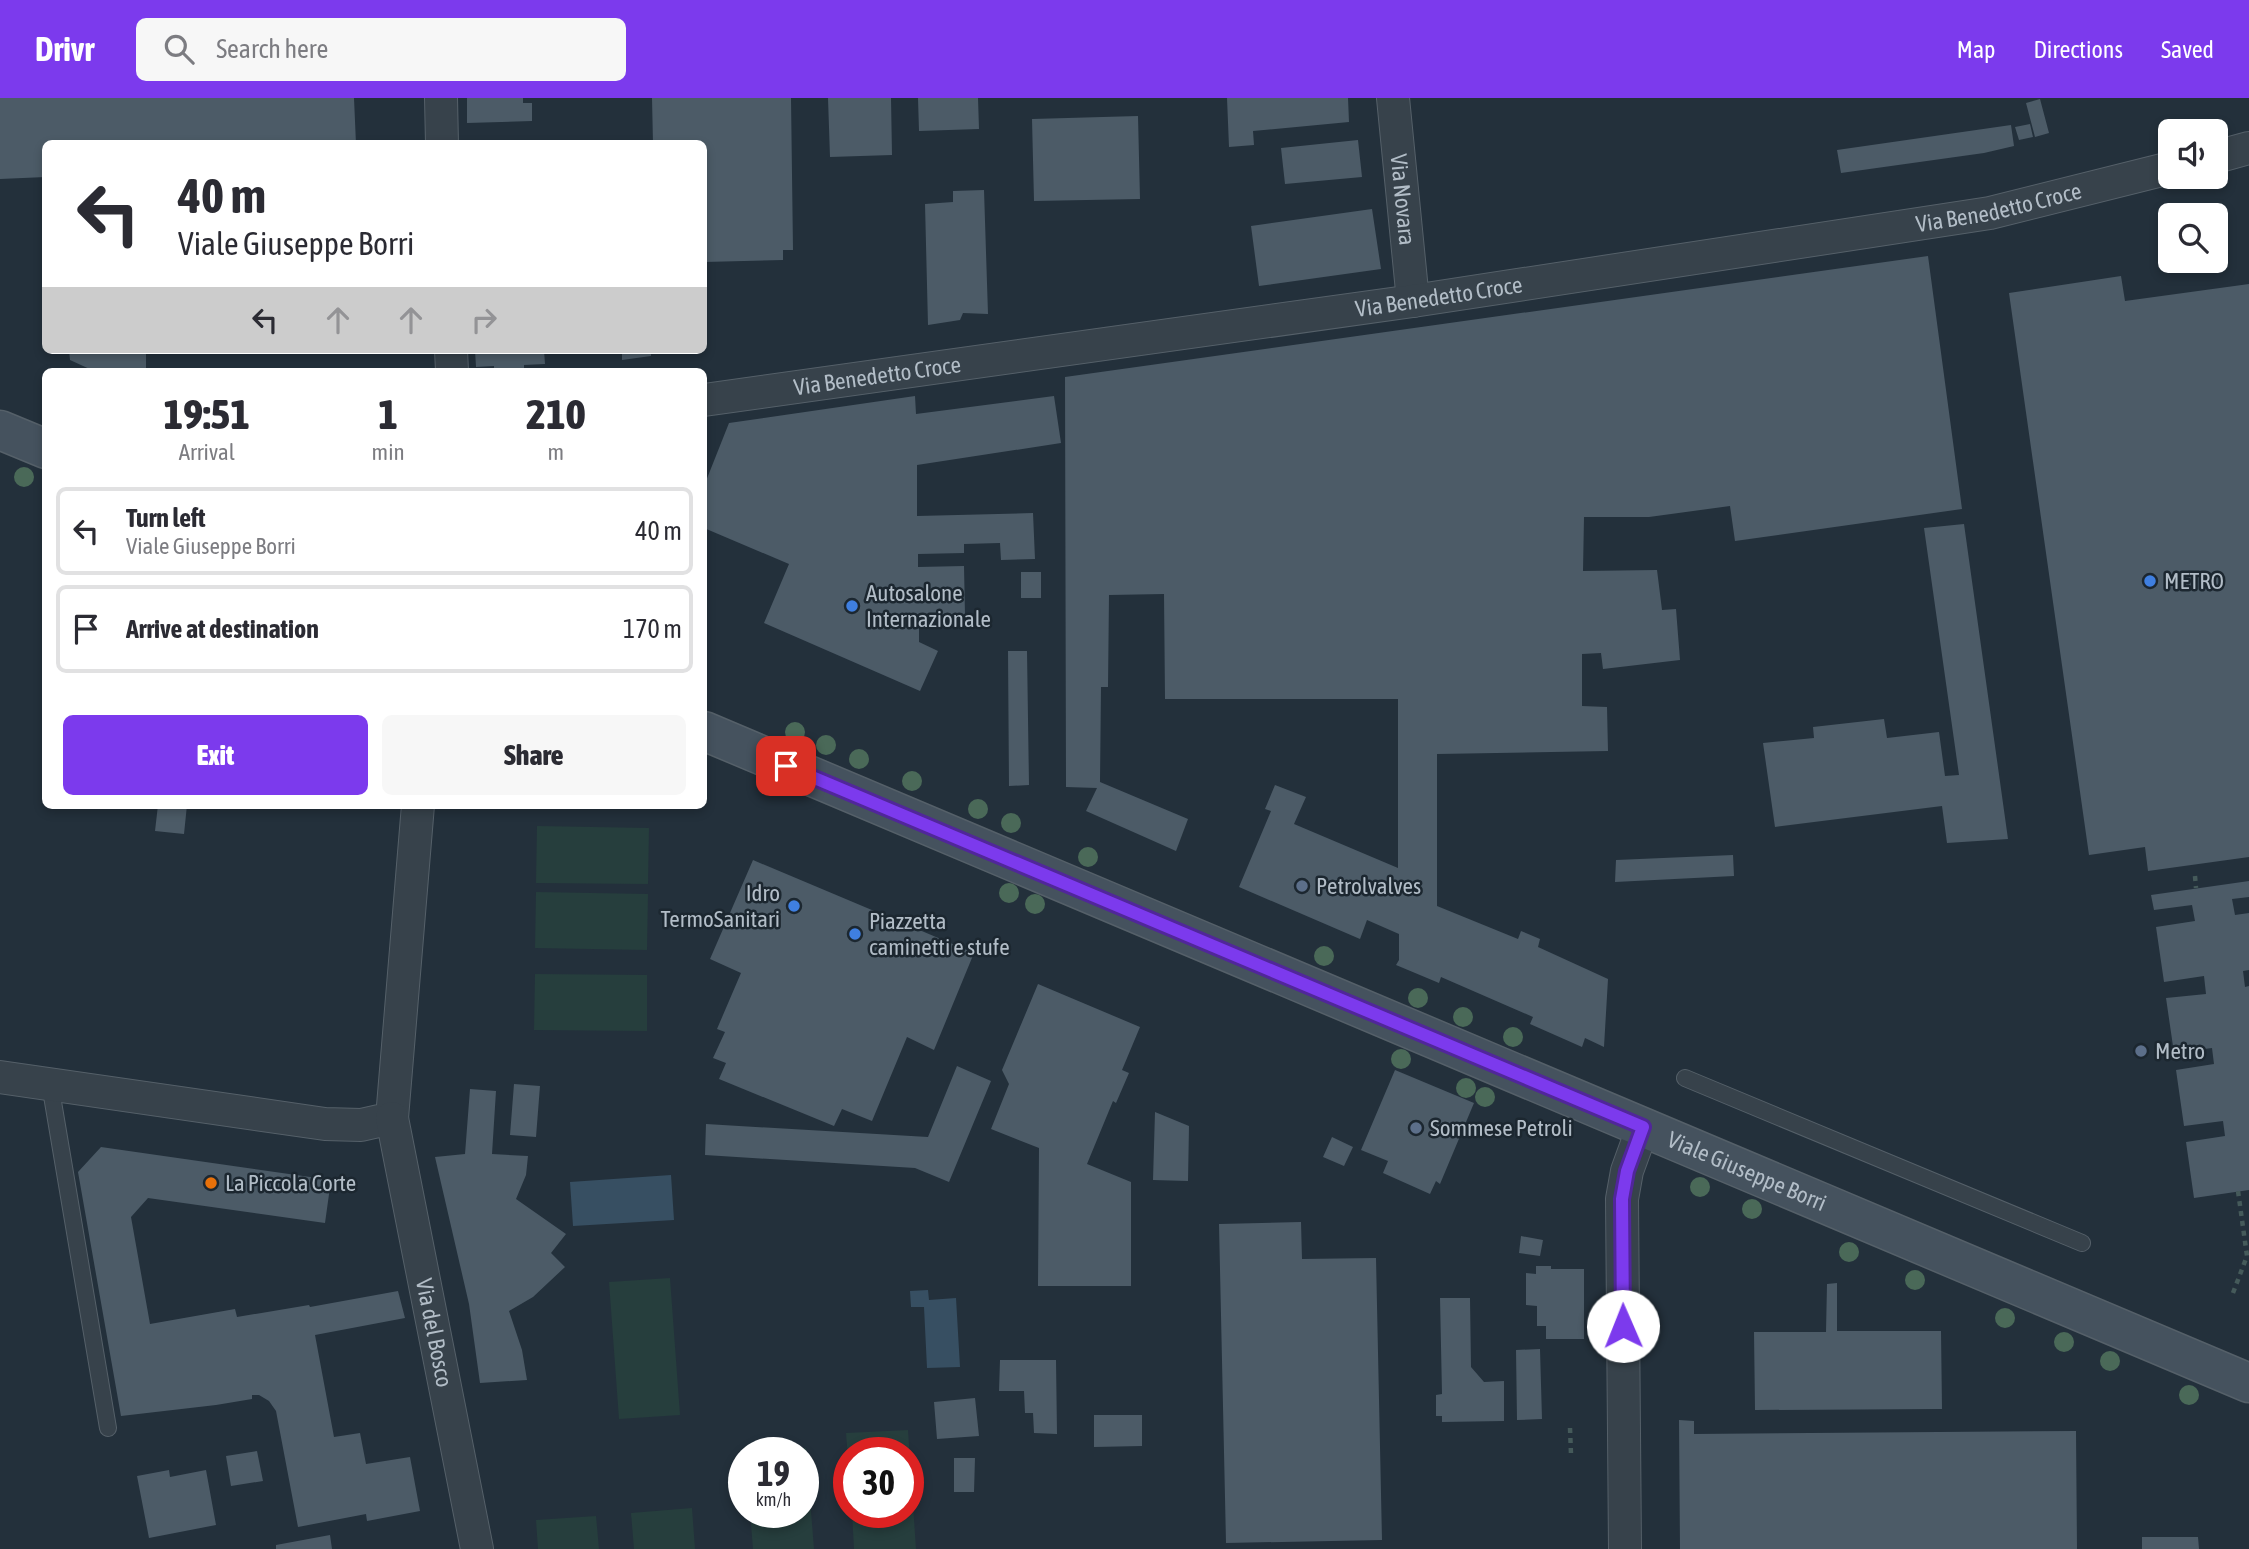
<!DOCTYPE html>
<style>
body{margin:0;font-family:"Asap Condensed",sans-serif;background:#f7f7f7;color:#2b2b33;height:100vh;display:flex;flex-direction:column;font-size:26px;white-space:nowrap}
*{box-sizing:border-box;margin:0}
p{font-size:23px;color:#7c7c81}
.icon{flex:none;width:38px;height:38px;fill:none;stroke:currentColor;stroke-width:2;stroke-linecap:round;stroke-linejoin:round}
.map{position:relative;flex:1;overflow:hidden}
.sheet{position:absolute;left:42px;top:270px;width:665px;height:441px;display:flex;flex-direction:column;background:#fff;border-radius:10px;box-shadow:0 4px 10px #0003}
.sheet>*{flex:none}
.banner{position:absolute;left:42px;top:42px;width:665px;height:214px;border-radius:10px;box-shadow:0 4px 10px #0003;background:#fff;color:#2b2b33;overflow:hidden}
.controls{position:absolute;left:2158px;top:21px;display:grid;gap:14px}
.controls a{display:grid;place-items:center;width:70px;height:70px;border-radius:10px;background:#fff;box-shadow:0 4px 10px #0003;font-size:35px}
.speed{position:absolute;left:728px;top:1339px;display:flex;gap:14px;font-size:35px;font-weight:700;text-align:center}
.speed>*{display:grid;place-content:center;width:91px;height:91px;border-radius:50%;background:#fff;box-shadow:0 4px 10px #0003;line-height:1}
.speed small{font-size:18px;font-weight:400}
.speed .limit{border:10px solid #d22;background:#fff;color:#111}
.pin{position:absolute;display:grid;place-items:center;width:60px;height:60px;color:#fff;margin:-30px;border-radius:14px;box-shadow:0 4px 10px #0006}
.me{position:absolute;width:77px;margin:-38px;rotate:359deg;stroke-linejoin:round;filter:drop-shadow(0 0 5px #0008)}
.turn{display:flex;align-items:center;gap:24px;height:147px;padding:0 21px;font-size:32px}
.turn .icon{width:91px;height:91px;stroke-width:2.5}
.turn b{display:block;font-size:49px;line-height:60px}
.lanes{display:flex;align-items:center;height:66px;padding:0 21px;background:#0003;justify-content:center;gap:35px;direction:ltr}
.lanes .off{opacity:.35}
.eta{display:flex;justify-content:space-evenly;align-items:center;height:119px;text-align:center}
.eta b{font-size:42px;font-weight:800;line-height:49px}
.primary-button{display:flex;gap:14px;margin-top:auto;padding:14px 21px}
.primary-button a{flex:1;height:80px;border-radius:10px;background:#7c3aed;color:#fff;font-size:28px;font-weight:800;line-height:80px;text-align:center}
.primary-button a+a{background:#f7f7f7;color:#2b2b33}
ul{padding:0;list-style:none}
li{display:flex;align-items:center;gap:21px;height:88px;margin:0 14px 10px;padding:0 7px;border:4px solid #e1e1e2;border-radius:10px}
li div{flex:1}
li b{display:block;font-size:26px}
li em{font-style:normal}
header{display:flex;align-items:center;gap:42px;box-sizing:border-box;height:98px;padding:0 35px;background:#7c3aed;color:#fff}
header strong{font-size:33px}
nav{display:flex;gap:38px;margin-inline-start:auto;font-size:24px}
.search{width:490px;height:63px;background:#f7f7f7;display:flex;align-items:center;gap:18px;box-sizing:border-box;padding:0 24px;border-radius:10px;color:#7c7c81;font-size:26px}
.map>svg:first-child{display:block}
.green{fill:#263e3d}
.water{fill:#374f62}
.building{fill:#4c5b67}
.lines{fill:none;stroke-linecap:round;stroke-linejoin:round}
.service-casing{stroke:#556069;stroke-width:18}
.minor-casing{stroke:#556069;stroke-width:34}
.secondary-casing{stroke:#556069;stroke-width:41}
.path{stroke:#455a5a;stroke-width:4.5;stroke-dasharray:5 5;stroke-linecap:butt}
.service{stroke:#37424b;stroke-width:16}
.minor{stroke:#37424b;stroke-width:32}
.secondary{stroke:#45525e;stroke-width:38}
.tree{fill:#4a6958}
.route-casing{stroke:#51269a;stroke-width:18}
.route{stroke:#7c3aed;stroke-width:12}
.shop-dot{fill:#3f7fe0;stroke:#1c2730;stroke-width:2.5}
.service-dot{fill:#5c6f8a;stroke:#1c2730;stroke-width:2.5}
.food-dot{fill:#e8710a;stroke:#1c2730;stroke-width:2.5}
.labels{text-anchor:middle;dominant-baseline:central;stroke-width:5;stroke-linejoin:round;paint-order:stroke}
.street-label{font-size:23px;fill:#b2bdc7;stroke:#1c2730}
.poi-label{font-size:23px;fill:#b2bdc7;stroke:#1c2730;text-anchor:start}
</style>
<header>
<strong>Drivr</strong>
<div class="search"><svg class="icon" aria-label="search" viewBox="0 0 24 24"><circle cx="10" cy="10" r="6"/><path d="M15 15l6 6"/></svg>Search here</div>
<nav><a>Map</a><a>Directions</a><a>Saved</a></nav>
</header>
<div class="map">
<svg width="2249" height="1451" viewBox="0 0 2249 1451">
<rect width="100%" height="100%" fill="#23303b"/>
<path class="green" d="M537,728l112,2 -1,56 -112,-1z
M536,794l112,2 -1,56 -112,-2z
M535,876l112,1v56l-113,-1z
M670,1180l10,137 -61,4 -10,-137z
M908,1332l8,119h-62l-2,-37h56v-60h-59v19l-3,-38z
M806,1350l8,101h-61l-3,-37h53v-60h-57z
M692,1410l3,41h-61l-3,-36z
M596,1418l3,33h-61l-2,-29z"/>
<path class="water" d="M671,1077l3,45 -101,6 -3,-44z
M928,1192l1,10 27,-2 4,69 -33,1 -3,-61h-13l-1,-16z"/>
<path class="building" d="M0,0h354l2,46h-310v33l-46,2z
M467,0h56v5h9v18l-65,2z
M652,0h139l2,152h-10v10l-79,2v-118h-51z
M828,0h63l1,57 -62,2z
M918,0h60l1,31 -60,2z
M1227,0h121l1,24 -96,9 1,14 -25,2z
M2040,1l9,34 -14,4 -9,-34z
M1138,18l2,83 -106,2 -2,-82z
M2030,26l3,13 -14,3 -4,-13z
M2011,27l3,21 -30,7 -143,20 -4,-23z
M1358,42l4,37 -77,7 -4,-36z
M984,92l4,124 -25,-1 -3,7 -32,5 -3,-121 28,-2v-11z
M1372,111l9,60 -122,17 -8,-60z
M1928,158l34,253 -227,32 -5,-35 -81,11h-65l-1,54 74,-1 5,40 14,-1 4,51 -77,9 -2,-16 -19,1v52l25,1 1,44 -171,3v152l81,33 3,-8 19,8 -2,8 70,32 -4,68 -19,-9 -3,9 -52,-23 3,-7 -92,-40 -2,6 -43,-18 3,-5v-26l-32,-14 -7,19 -121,-52 32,-76 -6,-2 10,-24 31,12 -12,27 104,44v-169h-233l-1,-105 -55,1 -1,92h-7l-1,95 88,37 -12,32 -90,-40 11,-23 -31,-1 -1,-410z
M2121,178l4,25 124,-17v573l-101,14 -3,-24 -56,8 -80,-562z
M69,252h77v21h-52l-24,-11z
M475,252h69l1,14 -21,1v6h-30v-5l-18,1z
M622,252h29v6l-29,4z
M915,298l1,18 138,-18 7,47 -144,22v51l116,-3 2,46 -34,1 -1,-17 -36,1v9l-46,1v13l46,-1 1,49 -46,1v26l19,9 -18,40 -156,-68 25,-59 -85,-36v-42l25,-63z
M1964,426l44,315 -61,4 -5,-37 -167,21 -12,-84 51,-5 -1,-11 71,-8 3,19 52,-6 6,44 14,-1 -35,-247z
M1021,474h20v26h-20z
M1008,553h19l2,134 -20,1z
M158,707h29l-3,29 -29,-3z
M1733,757l1,21 -119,6 1,-22z
M753,762l221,93 -40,97 -27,-13 -35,84 -30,-12 -8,17 -115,-47 7,-16 -13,-5 12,-26 -8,-3 24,-56 -31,-14z
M2249,783v16l-17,2 3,16 14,-2v57l-6,1 2,16 4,-1v204l-55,8 -8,-56 39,-6 -2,-15 -39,5 -8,-56 38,-6 -2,-16 -38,5 -8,-55 40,-4 -2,-18 -40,6 -8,-55 39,-6 -3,-16 -38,5 -3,-15z
M1038,886l102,43 -18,43 7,3 -13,30 -3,-2 -26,63 44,18v104h-93l1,-138 -48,-19 18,-45 -7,-14z
M957,968l34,15 -42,101 -34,-14 -210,-13 1,-31 222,13z
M1395,972l79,33 -34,81 -4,-3 -6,13 -47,-21 5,-12 -27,-11z
M514,986l26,2 -4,51 -26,-2z
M470,991l26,2 -4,63 36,2 -2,19 -10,24 50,35 -15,19 14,14 -32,30 -24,14 13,39 5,30 -47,3 -11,-79 -34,-147 30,-3z
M1155,1014l34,14 -1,55 -35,-1z
M1332,1039l21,10 -9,19 -21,-9z
M101,1049l230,33 -6,43 -177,-25 -17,19 19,107 85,-15 2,8 72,-12 1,2 88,-16 7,27 -90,17 19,102 26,-4 6,31 44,-7 10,54 -53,10 -1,-7 -68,13 -22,-116 -7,-10 -10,-6h-7v4l-36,6 -95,11 -43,-244z
M1301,1124l1,37 74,-1 6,282 -156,3 -7,-319z
M1521,1138l22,4 -3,16 -21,-3z
M1536,1168h15v3h33v70h-38v-13h-9v-20l-11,-1v-32l10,1z
M1837,1185v48h104l1,78 -187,1 -1,-78h72l1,-48z
M1440,1200h30l1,69 13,15 20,-1v40l-62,1v-6h-6v-21l6,-1z
M1540,1251l2,70 -25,1 -1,-70z
M1000,1262h56l1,74 -23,-1 -1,-20h-8l-1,-22h-25z
M975,1300l4,38 -42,3 -3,-37z
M1094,1317h48v31l-48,1z
M1679,1322l15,1v13l382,-3 1,118h-397z
M257,1353l6,30 -32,5 -5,-30z
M954,1360h21l-1,34h-20z
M169,1372l1,7 36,-7 10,55 -67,13 -12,-62z
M330,1437l2,14h-56v-4z
M2142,1439h56l1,12h-57z"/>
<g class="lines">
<g class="service-casing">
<path id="service" d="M1685,980l397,165
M50,986l58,344"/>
</g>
<g class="minor-casing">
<g id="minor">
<path d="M441,0l1,46"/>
<path id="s1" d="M1393,0l20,203"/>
<path d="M2216,59l33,-9"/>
<path d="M451,252l1,21"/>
<path id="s2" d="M704,302l709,-99 577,-88 180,-45"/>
<path d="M0,979l325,47 36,1 31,-7 26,-313"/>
<path id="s3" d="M392,1020l85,431"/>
<path d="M1625,1451l-3,-350 5,-28 16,-44"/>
</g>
</g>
<g class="secondary-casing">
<g id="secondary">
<path d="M0,332l46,19"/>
<path id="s4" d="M704,633l1545,652"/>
</g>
</g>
<path class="path" d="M2195,778l1,12
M2233,1195l14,-37 -9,-65
M1570,1330l1,26"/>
<use href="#service" class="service"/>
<use href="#minor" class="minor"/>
<use href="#secondary" class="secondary"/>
</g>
<g class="tree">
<circle cx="24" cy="379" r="10"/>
<circle cx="795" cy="634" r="10"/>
<circle cx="826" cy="647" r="10"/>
<circle cx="859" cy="661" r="10"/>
<circle cx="912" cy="683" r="10"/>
<circle cx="978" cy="711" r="10"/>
<circle cx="1011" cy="725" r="10"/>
<circle cx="1088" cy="759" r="10"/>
<circle cx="1009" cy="795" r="10"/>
<circle cx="1035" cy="806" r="10"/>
<circle cx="1324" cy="858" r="10"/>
<circle cx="1418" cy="900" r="10"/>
<circle cx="1463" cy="919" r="10"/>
<circle cx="1513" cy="939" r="10"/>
<circle cx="1401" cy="961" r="10"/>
<circle cx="1466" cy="990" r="10"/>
<circle cx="1485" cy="999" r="10"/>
<circle cx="1700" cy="1089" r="10"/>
<circle cx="1752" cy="1111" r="10"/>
<circle cx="1849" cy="1154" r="10"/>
<circle cx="1915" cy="1182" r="10"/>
<circle cx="2005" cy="1220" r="10"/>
<circle cx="2064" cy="1244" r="10"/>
<circle cx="2110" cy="1263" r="10"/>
<circle cx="2189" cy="1297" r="10"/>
</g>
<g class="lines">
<g class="route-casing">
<path id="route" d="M786,668l857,361 -16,44 -5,28 1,127"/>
</g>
<use href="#route" class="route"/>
</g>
<g class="shop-dot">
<circle cx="2150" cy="483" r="7"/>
<circle cx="852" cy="508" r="7"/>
<circle cx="794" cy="808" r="7"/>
<circle cx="855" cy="836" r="7"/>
</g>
<g class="service-dot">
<circle cx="1302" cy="788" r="7"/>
<circle cx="2141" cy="953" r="7"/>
<circle cx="1416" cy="1030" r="7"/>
</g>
<circle class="food-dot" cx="211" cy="1085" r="7"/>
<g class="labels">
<g class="street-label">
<text stroke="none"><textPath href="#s1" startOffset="102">Via Novara</textPath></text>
<text stroke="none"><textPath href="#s2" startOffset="1309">Via Benedetto Croce</textPath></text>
<text stroke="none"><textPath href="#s2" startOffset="742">Via Benedetto Croce</textPath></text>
<text stroke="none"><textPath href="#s2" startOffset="175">Via Benedetto Croce</textPath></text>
<text stroke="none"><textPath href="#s4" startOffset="1132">Viale Giuseppe Borri</textPath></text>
<text stroke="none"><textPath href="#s3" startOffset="219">Via del Bosco</textPath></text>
</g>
<g class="poi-label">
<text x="2164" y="483">METRO</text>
<text x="866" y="495">Autosalone<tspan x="866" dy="26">Internazionale</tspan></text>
<text x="1316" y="788">Petrolvalves</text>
<text x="780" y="795" text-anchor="end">Idro<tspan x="780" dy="26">TermoSanitari</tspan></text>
<text x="869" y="823">Piazzetta<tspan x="869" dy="26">caminetti e stufe</tspan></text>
<text x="2155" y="953">Metro</text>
<text x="1430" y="1030">Sommese Petroli</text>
<text x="225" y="1085">La Piccola Corte</text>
</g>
</g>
</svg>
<div class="controls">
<a><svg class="icon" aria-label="sound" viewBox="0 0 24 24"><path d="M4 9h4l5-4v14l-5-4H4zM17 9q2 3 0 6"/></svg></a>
<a><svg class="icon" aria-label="search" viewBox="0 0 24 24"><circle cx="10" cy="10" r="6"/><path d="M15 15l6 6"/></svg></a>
</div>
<div class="speed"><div>19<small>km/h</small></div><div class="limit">30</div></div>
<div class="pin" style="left:786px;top:668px;background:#d93025"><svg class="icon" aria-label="arrive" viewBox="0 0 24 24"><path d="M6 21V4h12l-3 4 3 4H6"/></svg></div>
<svg class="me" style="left:1623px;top:1228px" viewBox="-20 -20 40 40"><circle r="19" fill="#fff"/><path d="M0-13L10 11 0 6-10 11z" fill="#7c3aed"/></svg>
<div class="banner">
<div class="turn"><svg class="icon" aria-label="left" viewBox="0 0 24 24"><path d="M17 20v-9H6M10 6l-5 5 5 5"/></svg><div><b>40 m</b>Viale Giuseppe Borri</div></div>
<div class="lanes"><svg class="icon" aria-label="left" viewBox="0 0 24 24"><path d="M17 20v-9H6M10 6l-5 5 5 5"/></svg><svg class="icon off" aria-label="ahead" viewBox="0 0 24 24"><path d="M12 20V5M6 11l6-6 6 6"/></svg><svg class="icon off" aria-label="ahead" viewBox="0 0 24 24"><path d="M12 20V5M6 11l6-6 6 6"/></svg><svg class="icon off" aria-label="right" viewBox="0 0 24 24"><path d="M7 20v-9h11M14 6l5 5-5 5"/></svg></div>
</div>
<section class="sheet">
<div class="eta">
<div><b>19:51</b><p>Arrival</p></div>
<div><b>1</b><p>min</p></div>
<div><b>210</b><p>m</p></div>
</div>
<ul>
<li><svg class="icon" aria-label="left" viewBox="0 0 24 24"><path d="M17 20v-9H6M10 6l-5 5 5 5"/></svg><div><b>Turn left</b><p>Viale Giuseppe Borri</p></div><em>40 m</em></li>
<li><svg class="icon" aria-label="arrive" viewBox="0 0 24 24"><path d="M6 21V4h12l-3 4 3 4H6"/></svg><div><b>Arrive at destination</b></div><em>170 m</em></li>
</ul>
<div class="primary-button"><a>Exit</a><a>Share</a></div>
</section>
</div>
